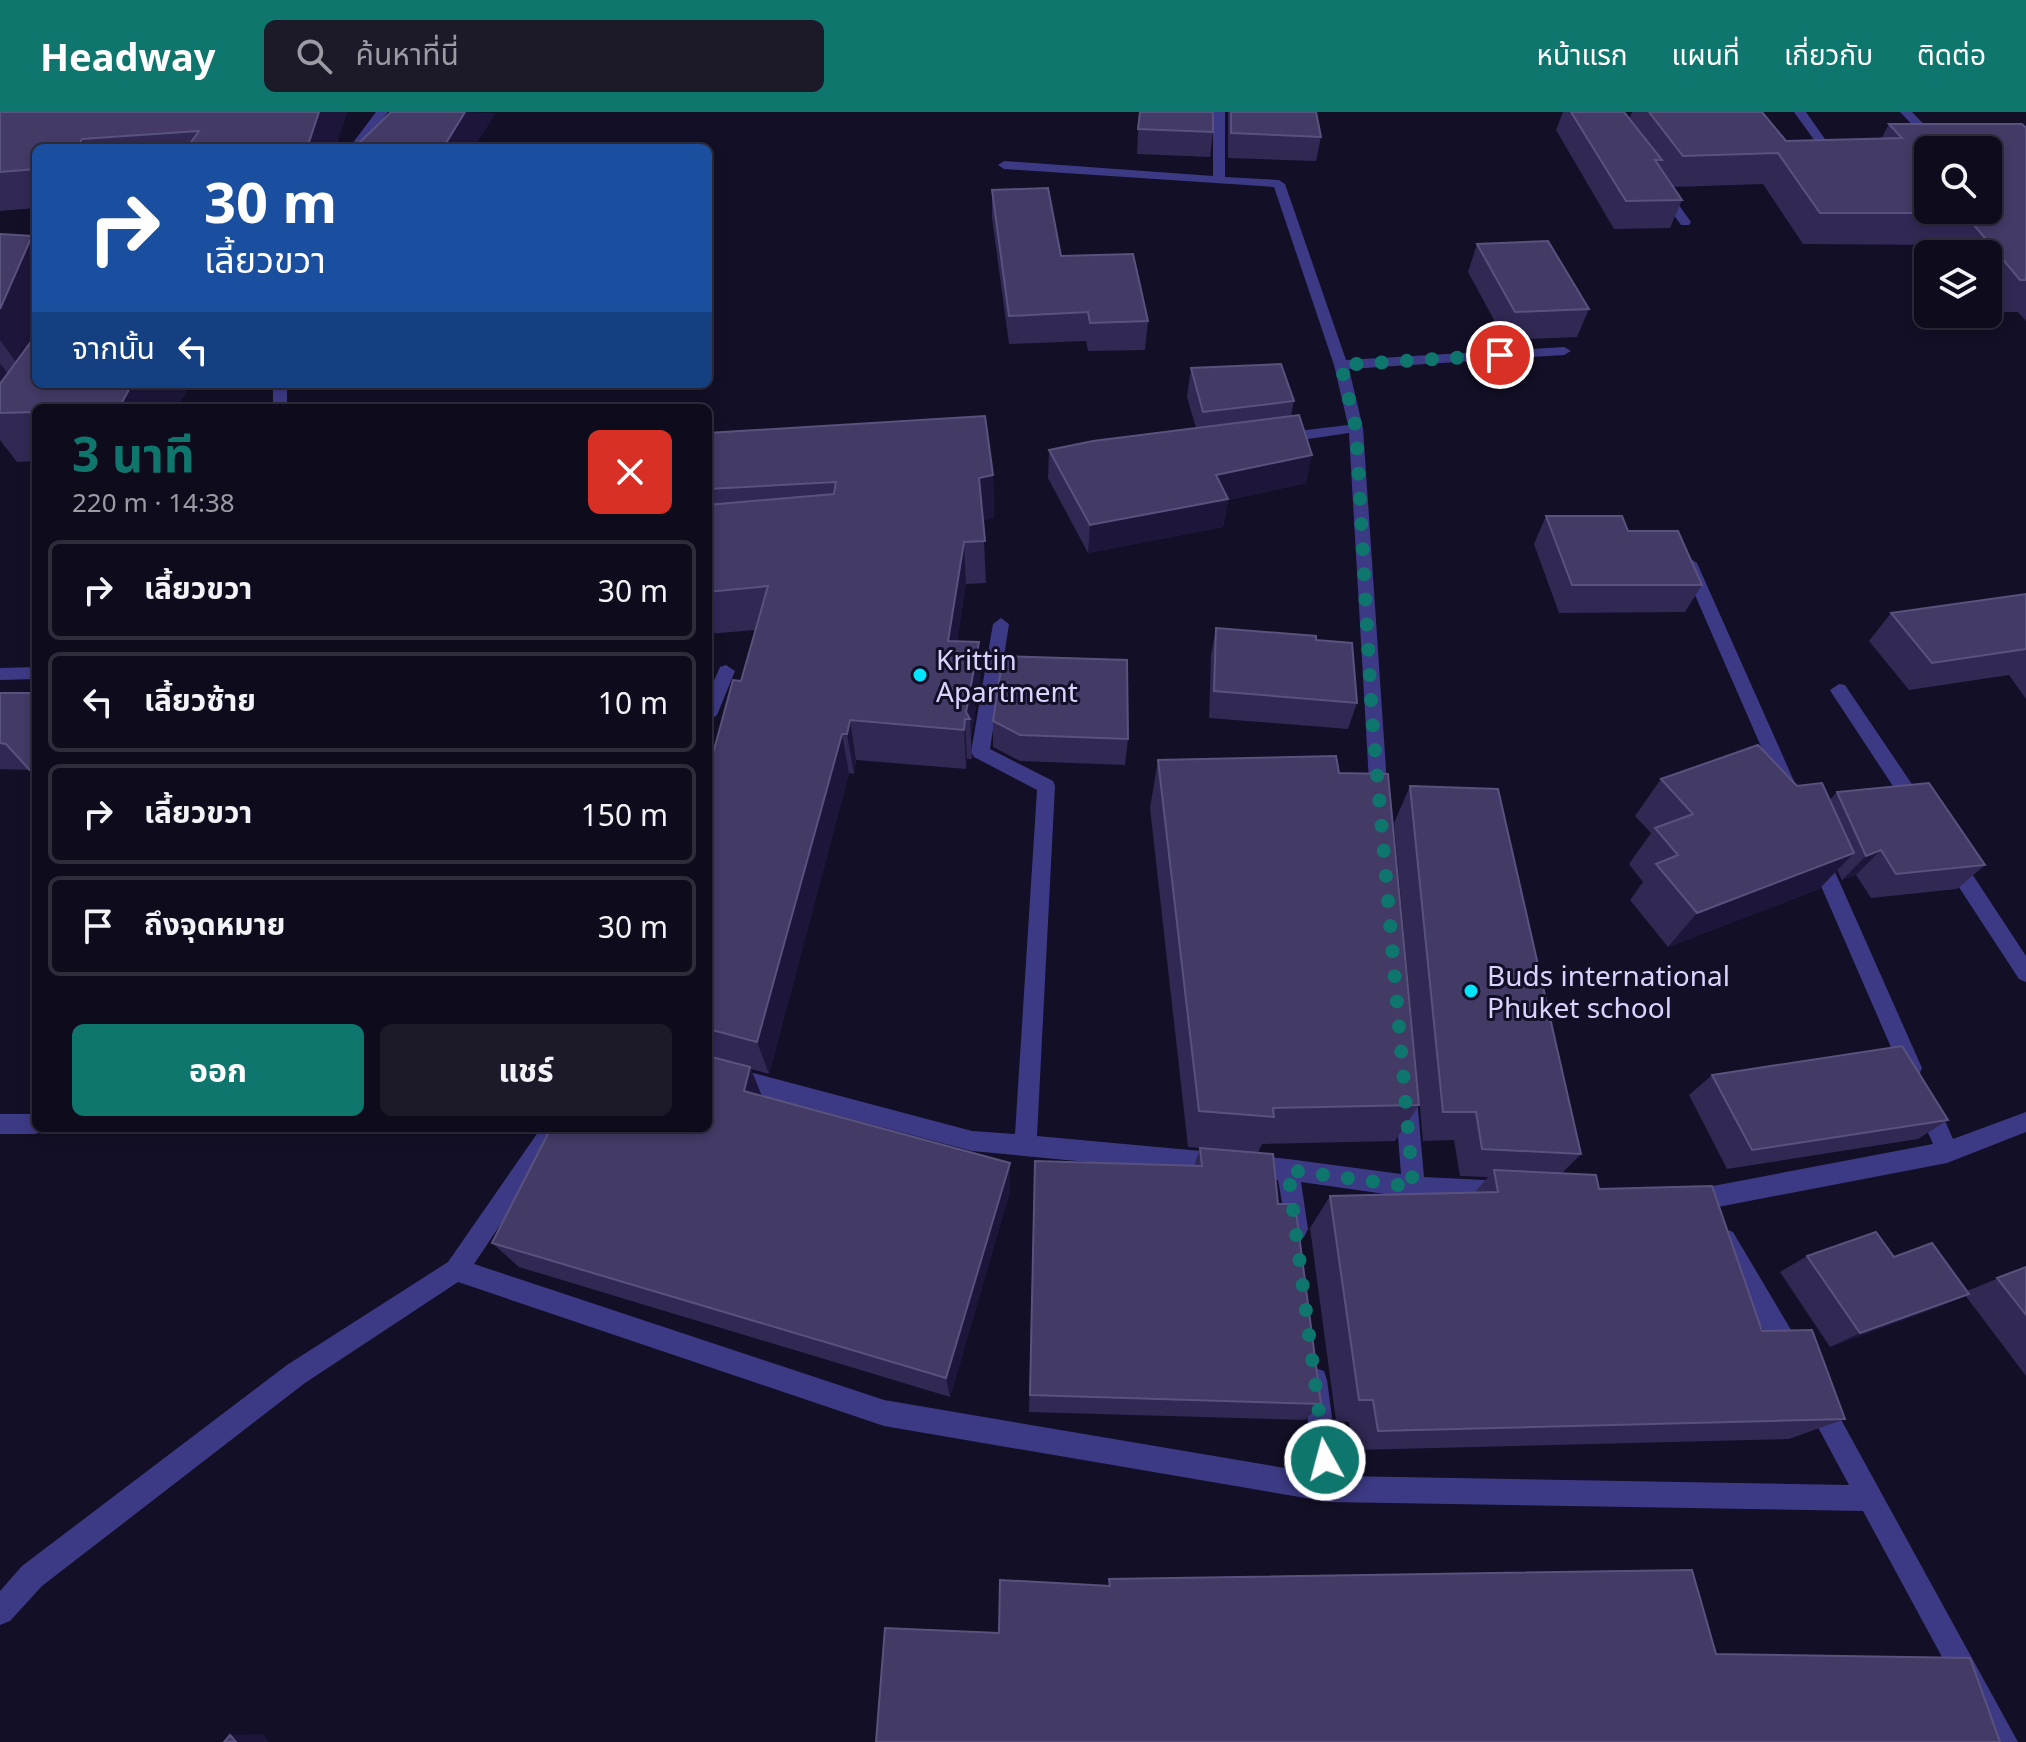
<!DOCTYPE html>
<html lang="th">
<meta charset="utf-8">
<style>
body{margin:0;font-family:"Noto Sans","Noto Sans Thai",sans-serif;background:#1c1929;color:#f1f3f6;height:100vh;display:flex;flex-direction:column;font-size:30px;white-space:nowrap}
*{box-sizing:border-box;margin:0}
p{font-size:26px;color:#9b9ba3}
.icon{flex:none;width:44px;height:44px;fill:none;stroke:currentColor;stroke-width:2;stroke-linecap:round;stroke-linejoin:round}
.map{position:relative;flex:1;overflow:hidden}
.details{position:absolute;left:32px;top:292px;width:680px;height:728px;display:flex;flex-direction:column;background:#0e0b1c;border-radius:12px;box-shadow:0 4px 12px #0003,0 0 0 2px #2e2b3b}
.details>*{flex:none}
.hud{position:absolute;left:32px;top:32px;width:680px;height:244px;border-radius:12px;box-shadow:0 4px 12px #0003,0 0 0 2px #2e2b3b;background:#1a4fa0;color:#fff;overflow:hidden}
.controls{position:absolute;left:1914px;top:24px;display:grid;gap:16px}
.controls a{display:grid;place-items:center;width:88px;height:88px;border-radius:12px;background:#0e0b1c;box-shadow:0 4px 12px #0003,0 0 0 2px #2e2b3b;font-size:40px}
.pin{position:absolute;display:grid;place-items:center;width:68px;height:68px;color:#fff;margin:-34px;border:4px solid #fff;border-radius:50%;box-shadow:0 2px 8px #0007}
.me{position:absolute;width:88px;margin:-44px;rotate:353deg;stroke-linejoin:round;filter:drop-shadow(0 0 6px #0008)}
.turn{display:flex;align-items:center;gap:28px;height:168px;padding:0 40px;font-size:36px}
.turn .icon{width:104px;height:104px;stroke-width:2.5}
.turn b{display:block;font-size:56px;line-height:68px}
.then{display:flex;align-items:center;height:76px;padding:0 40px;background:#0003;gap:16px;font-size:30px}
.round{display:grid;place-items:center;flex:none;width:84px;height:84px;border-radius:12px;background:#1c1929}
.headline{display:flex;align-items:center;justify-content:space-between;height:136px;padding:0 40px}
h1{font-size:48px;font-weight:700;line-height:60px;color:#0f766e}
.button{display:flex;gap:16px;margin-top:auto;padding:16px 40px}
.button a{flex:1;height:92px;border-radius:12px;background:#0f766e;color:#fff;font-size:32px;font-weight:700;line-height:92px;text-align:center}
.button a+a{background:#1c1929;color:#f1f3f6}
ul{padding:0;list-style:none}
li{display:flex;align-items:center;gap:24px;height:100px;margin:0 16px 12px;padding:0 24px;border:4px solid #2e2b3b;border-radius:12px}
li div{flex:1}
li b{display:block;font-size:30px}
li em{font-style:normal}
header{display:flex;align-items:center;gap:48px;box-sizing:border-box;height:112px;padding:0 40px;background:#0f766e;color:#fff}
header strong{font-size:38px}
nav{display:flex;gap:44px;margin-inline-start:auto;font-size:28px}
.search{width:560px;height:72px;background:#1c1929;display:flex;align-items:center;gap:20px;box-sizing:border-box;padding:0 28px;border-radius:12px;color:#9b9ba3;font-size:30px}
.map>svg:first-child{display:block}
.lines{fill:none;stroke-linecap:round;stroke-linejoin:round}
.minor{fill:#3d3a85;fill-rule:evenodd}
.wall{fill:#312854}
.shaded-wall{fill:#1d163a}
.building{fill:#433a66;stroke:#5a527e;stroke-width:2;fill-rule:evenodd}
.route{stroke:#0f766e;stroke-width:14;stroke-dasharray:0 25.2}
.poi-dot{fill:#00e5ff;stroke:#130f26;stroke-width:3}
.labels{text-anchor:middle;dominant-baseline:central;stroke-width:6;stroke-linejoin:round;paint-order:stroke}
.poi-label{font-size:28px;fill:#d9d4ff;stroke:#130f26;text-anchor:start}
</style>
<header>
<strong>Headway</strong>
<div class="search"><svg class="icon" aria-label="search" viewBox="0 0 24 24"><circle cx="10" cy="10" r="6"/><path d="M15 15l6 6"/></svg>ค้นหาที่นี่</div>
<nav><a>หน้าแรก</a><a>แผนที่</a><a>เกี่ยวกับ</a><a>ติดต่อ</a></nav>
</header>
<div class="map">
<svg width="2026" height="1630" viewBox="0 0 2026 1630">
<rect width="100%" height="100%" fill="#130f26"/>
<g class="lines">
<path class="minor" d="M376,0h12l-27,36h-12z
M1213,0h12v65l54,3 6,4 61,176 218,-13 7,4 -7,4 -215,14 14,59 25,371 -9,7 -9,-7 -21,-366 -68,10 -7,-5 7,-5 67,-8 -14,-60 -60,-178 -270,-18 -6,-4 6,-4 209,15z
M1794,0h12l26,37 -2,2h-8z
M1900,0h12l24,25 8,3 -15,2z
M1658,75h8l25,35 -2,3h-8l-25,-35z
M273,272h14v24h-14z
M1689,446l8,5 101,227 -2,5 -7,2 -9,-7 -99,-227z
M1001,506l8,6 -19,125 63,32 2,5 -18,350 251,23 113,15 -6,-76 3,-7 8,-3 8,3 3,7 7,79 80,4 8,3 3,8 -3,8 -8,3 -91,-5 -112,-16 7,47 -4,8 -8,3 -8,-3 -10,-57 -306,-29 -264,-70v-20l264,70 43,3 22,-344 -63,-33 -3,-5 22,-128z
M726,553l9,6 -18,44 -9,7v-28l12,-27z
M36,555v12l-36,1v-12z
M1839,572l6,1 79,117 2,5 -2,5h-14l-77,-117 -3,-5z
M1818,736l7,3 3,5 94,212 -3,7 -8,3 -8,-3 -3,-7 -92,-212 3,-5z
M1952,740l7,2 67,102v26l-7,-3 -74,-113 -3,-6 3,-6z
M1927,983l8,3 18,41 73,-27v20l-79,31 -255,49 -8,-3 -3,-8 3,-8 8,-3 241,-46 -17,-39 3,-7z
M0,1002h36v14h9l-9,6h-36z
M541,1016h24l-91,136 410,136 430,73 -11,-93 3,-9 9,-3 9,3 3,9 13,96 509,9 -44,-82 4,-9 9,-4 9,4 191,348h-30l-125,-231 -534,-9 -445,-76 -426,-144 -153,101 -263,203 -32,35 -10,4v-34l22,-25 265,-201 161,-103z
M1725,1117l8,3 67,113 3,9 -3,9 -9,3 -9,-3 -65,-115 -4,-8 4,-8z"/>
</g>
<path class="wall" d="M0,0h347l-12,36h-299v60l-36,3z
M1139,0l74,20 -3,25 -73,-3z
M1228,0h88l5,25 -5,24 -88,-3z
M1563,0h61l5,7 3,-7h130l24,29 95,-2 8,-15 137,4v193l-8,-9h-21l-9,-11v-47h-37l-7,-9 -141,-1 -40,-60 -90,3 9,13 -12,28 -56,1 -58,-99z
M992,78l69,66 87,65 -3,29 -57,1 -2,-10 -77,3 -17,-126z
M0,122l36,150h154l-13,24h-141v53l-19,1 -17,-22z
M1477,132l112,65 -12,28 -72,3 -37,-68z
M1191,256l103,33 -3,15 15,67 -78,17 -5,27 -135,26 -40,-75 1,-28 147,-22 -9,-31z
M708,321l285,42 1,43 -11,2 3,63 -20,1 -9,57 22,1 1,41 -9,53 1,23h-5l-1,10 -110,-9 -2,14 -5,-1 -80,301 -18,-5 11,27 248,67v28l-60,206 -431,-130 -27,-24 216,-115v-372l4,1 29,-76 14,-51 -47,4z
M1546,404l82,15 74,54 -17,27 -126,1 -25,-69z
M2026,482v105l-17,-24 -100,15 -40,-49 22,-28z
M1216,516l100,12 41,63 -9,26 -139,-11 2,-63z
M0,581l29,77 -29,-1z
M993,609l135,18 -3,26 -105,-4 -27,-14z
M1158,648l261,345 -24,36 -133,3 -4,9 20,51 43,200 -16,16 -276,-8 5,-224 160,-22 6,-18 -12,-1 -38,-339z
M1661,667l136,7 33,14 7,-8 148,73 -28,24 -86,9 -15,-23 -14,5 -5,-10 -18,19 -151,58 -38,-47 13,-18 -14,-18 22,-31 -16,-17z
M1410,674l171,368 -20,20 38,15 163,142 83,88 -56,20 -436,11 -4,-28 -13,-1 -26,-193 20,-32 145,-4 13,-15 -28,-1 -6,-36 -31,1 -29,-318z
M1712,963l236,45 -30,19 -191,30 -38,-74z
M1807,1144l87,1 73,34 59,-24v109l-61,-81 -29,13 -106,39 -50,-75z"/>
<path class="shaded-wall" d="M319,0h28l-12,36h-28z
M465,0l31,1 -22,35h-31z
M82,27l5,9h-9z
M32,124l4,6v101l-12,30 -24,-33v-31z
M0,251l18,24 -18,26z
M132,272h58l-13,24h-58z
M1312,343l-6,28 -78,17 -5,27 -135,26 2,-28 126,-50z
M993,363l1,43 -14,3 -1,-43z
M964,430l2,42 -15,98 -3,-41z
M979,530l1,41 -9,53 -1,-17 -4,-7z
M965,607l2,40 -1,10 -2,-39z
M850,608l6,40 -2,14 -7,-40z
M842,622l7,39 -80,301 -12,-32z
M1881,738l-25,25 -14,5 24,-24z
M1854,741l-35,36 -151,58 29,-34z
M750,955l13,32 -19,-8z
M1010,1051v28l-60,206 -4,-19z
M1969,1182l-33,14 -106,39 30,-14z
M263,1622l6,8h-33l-6,-7z"/>
<path class="building" d="M0,0h319l-12,36h-120l12,-17 -117,8 -4,9h-42v21l-36,3z
M391,0h74l-22,36h-89z
M1140,0h73v20l-75,-3z
M1231,0h85l5,25 -90,-4z
M1571,0h53l38,48h-7l27,40 -56,1z
M1649,0h113l24,29 116,-3 -13,-14h133l4,4v152h-6l-56,-67h-144l-42,-60 -95,3zM1928,38h60v60h-60z
M1048,76l13,68 72,-2 15,67 -58,2 -2,-11 -79,4 -17,-126z
M0,122l32,2 -32,73z
M1548,129l41,68 -74,3 -38,-68z
M36,223v49h96l-13,24h-83v4l-36,1v-29z
M1281,252l13,37 -91,11 -12,-44z
M1299,303l13,40 -96,20 12,24 -138,26 -41,-75 44,-9z
M985,304l8,59 -14,3 6,63 -21,1 -16,99 31,1 -13,70 4,7h-5l-1,11 -114,-10 -3,14h-5l-85,308 -49,-13v-273l4,1 21,-77 8,1 27,-95 -60,6v-87l126,-11 2,-12 -128,7v-56z
M1546,404h76l6,15h50l24,54h-130z
M2026,482v55l-94,14 -41,-50z
M1216,516l100,8v4l36,3 5,60 -143,-12z
M1003,544l124,4 1,79 -108,-4 -27,-14z
M0,581h36v84l-30,-33 -6,-1z
M1758,633l39,41 25,-3 32,70 -157,60 -41,-49 22,-9 -23,-27 38,-14 -32,-35z
M1336,644l3,17 49,1 31,331 -146,3 1,9 -75,-6 -41,-351z
M1929,671l56,82 -89,9 -15,-24 -15,6 -29,-64z
M1410,674l88,3 83,365 -99,-5 -6,-37h-33z
M1902,934l46,74 -196,30 -40,-75z
M708,944l42,11 -6,24 266,72 -64,215 -454,-135 59,-115h157z
M1200,1036l73,6 5,50h17l26,200 -291,-9 5,-234 167,5z
M1494,1058l102,5 3,14 113,-3 50,145 50,-1 33,89 -467,12 -5,-31h-14l-29,-204 168,-4z
M1876,1120l18,25 38,-14 37,51 -109,39 -53,-77z
M2026,1155v48l-29,-37z
M1692,1458l24,84 254,4 30,84h-1124l9,-114 114,5 1,-53 110,6 -1,-7z
M230,1623l6,7h-12z"/>
<g class="lines">
<path class="route" d="M1325,1348l-37,-290 125,17 -41,-471 -16,-288 -15,-63 159,-10"/>
</g>
<g class="poi-dot">
<circle cx="920" cy="563" r="8"/>
<circle cx="1471" cy="879" r="8"/>
</g>
<g class="labels">
<g class="poi-label">
<text x="936" y="547">Krittin<tspan x="936" dy="32">Apartment</tspan></text>
<text x="1487" y="863">Buds international<tspan x="1487" dy="32">Phuket school</tspan></text>
</g>
</g>
</svg>
<div class="controls">
<a><svg class="icon" aria-label="search" viewBox="0 0 24 24"><circle cx="10" cy="10" r="6"/><path d="M15 15l6 6"/></svg></a>
<a><svg class="icon" aria-label="layers" viewBox="0 0 24 24"><path d="M12 4l9 5-9 5-9-5zM3 14l9 5 9-5"/></svg></a>
</div>
<div class="pin" style="left:1500px;top:243px;background:#d93025"><svg class="icon" aria-label="arrive" viewBox="0 0 24 24"><path d="M6 21V4h12l-3 4 3 4H6"/></svg></div>
<svg class="me" style="left:1325px;top:1348px" viewBox="-20 -20 40 40"><circle r="17" fill="#0f766e" stroke="#fff" stroke-width="3"/><path d="M0-11L8 9 0 5-8 9z" fill="#fff"/></svg>
<div class="hud">
<div class="turn"><svg class="icon" aria-label="right" viewBox="0 0 24 24"><path d="M7 20v-9h11M14 6l5 5-5 5"/></svg><div><b>30 m</b>เลี้ยวขวา</div></div>
<div class="then">จากนั้น<svg class="icon" aria-label="left" viewBox="0 0 24 24"><path d="M17 20v-9H6M10 6l-5 5 5 5"/></svg></div>
</div>
<section class="details">
<div class="headline"><div><h1>3 นาที</h1><p>220 m · 14:38</p></div><a class="round" style="background:#d93025;color:#fff"><svg class="icon" aria-label="close" viewBox="0 0 24 24"><path d="M6 6l12 12M18 6L6 18"/></svg></a></div>
<ul>
<li><svg class="icon" aria-label="right" viewBox="0 0 24 24"><path d="M7 20v-9h11M14 6l5 5-5 5"/></svg><div><b>เลี้ยวขวา</b></div><em>30 m</em></li>
<li><svg class="icon" aria-label="left" viewBox="0 0 24 24"><path d="M17 20v-9H6M10 6l-5 5 5 5"/></svg><div><b>เลี้ยวซ้าย</b></div><em>10 m</em></li>
<li><svg class="icon" aria-label="right" viewBox="0 0 24 24"><path d="M7 20v-9h11M14 6l5 5-5 5"/></svg><div><b>เลี้ยวขวา</b></div><em>150 m</em></li>
<li><svg class="icon" aria-label="arrive" viewBox="0 0 24 24"><path d="M6 21V4h12l-3 4 3 4H6"/></svg><div><b>ถึงจุดหมาย</b></div><em>30 m</em></li>
</ul>
<div class="button"><a>ออก</a><a>แชร์</a></div>
</section>
</div>
